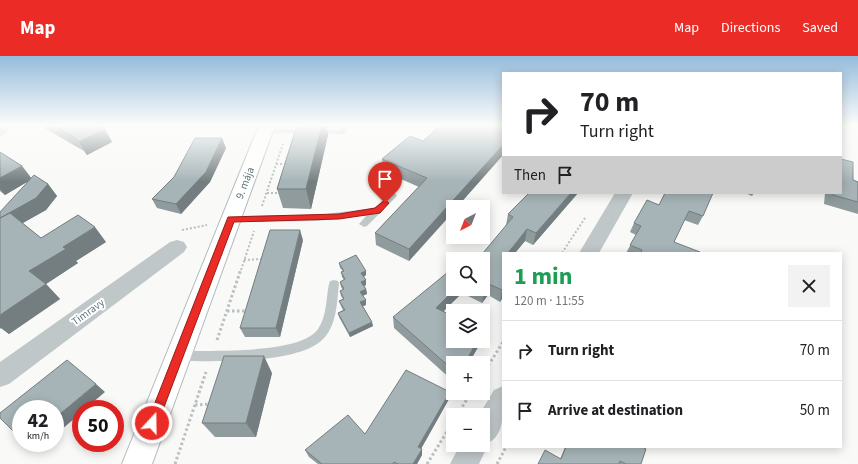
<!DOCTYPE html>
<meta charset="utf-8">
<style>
body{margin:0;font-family:"Source Sans 3",sans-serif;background:#f2f2f2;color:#202124;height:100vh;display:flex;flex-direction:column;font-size:15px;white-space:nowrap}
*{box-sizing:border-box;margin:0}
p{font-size:13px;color:#757577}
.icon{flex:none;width:22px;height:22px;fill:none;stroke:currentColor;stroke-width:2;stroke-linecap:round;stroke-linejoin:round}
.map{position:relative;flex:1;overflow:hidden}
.drawer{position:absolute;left:502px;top:196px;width:340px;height:196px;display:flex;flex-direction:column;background:#fff;border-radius:0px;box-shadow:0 2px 10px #0003}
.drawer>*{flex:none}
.hud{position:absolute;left:502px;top:16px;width:340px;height:122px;border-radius:0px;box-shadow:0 2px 10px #0003;background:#fff;color:#202124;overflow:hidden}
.needle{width:26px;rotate:222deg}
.fabs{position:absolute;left:446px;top:144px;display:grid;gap:8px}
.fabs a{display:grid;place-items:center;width:44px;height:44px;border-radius:0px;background:#fff;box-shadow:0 2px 10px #0003;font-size:20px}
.speed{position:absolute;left:12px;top:344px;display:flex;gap:8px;font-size:20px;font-weight:700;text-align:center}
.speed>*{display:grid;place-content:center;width:52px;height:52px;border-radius:50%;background:#fff;box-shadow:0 2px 10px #0003;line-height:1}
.speed small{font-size:10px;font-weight:400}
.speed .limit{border:6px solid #d22;background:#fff;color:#111}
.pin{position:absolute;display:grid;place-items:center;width:34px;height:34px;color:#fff;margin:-41px -17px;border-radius:50% 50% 50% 0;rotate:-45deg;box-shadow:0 0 4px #0007}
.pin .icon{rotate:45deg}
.me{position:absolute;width:44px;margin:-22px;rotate:21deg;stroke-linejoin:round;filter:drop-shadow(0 0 3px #0008)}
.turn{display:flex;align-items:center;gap:14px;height:84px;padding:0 12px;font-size:18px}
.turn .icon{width:52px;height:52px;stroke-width:2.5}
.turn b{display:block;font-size:28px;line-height:34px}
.then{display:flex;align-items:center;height:38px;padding:0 12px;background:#0003;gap:8px;font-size:15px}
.round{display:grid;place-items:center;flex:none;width:42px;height:42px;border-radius:0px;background:#f2f2f2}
.headline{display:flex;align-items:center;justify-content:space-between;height:68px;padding:0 12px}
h1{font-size:24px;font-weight:700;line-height:30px;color:#1e9e55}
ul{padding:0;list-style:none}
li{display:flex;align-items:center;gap:12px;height:60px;padding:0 12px;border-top:1px solid #e0e0e0}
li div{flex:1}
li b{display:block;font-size:15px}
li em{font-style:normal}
header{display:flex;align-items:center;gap:24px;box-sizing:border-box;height:56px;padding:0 20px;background:#ea2b26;color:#fff}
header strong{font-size:19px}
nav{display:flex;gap:22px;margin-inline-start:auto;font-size:14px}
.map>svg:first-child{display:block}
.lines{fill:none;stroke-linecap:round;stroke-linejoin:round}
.secondary-casing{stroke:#b2bbbe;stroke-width:2}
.path-far1{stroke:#babfc1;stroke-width:2;stroke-dasharray:2 2;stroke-linecap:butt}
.path{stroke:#babfc1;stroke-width:3;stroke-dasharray:2.5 2.5;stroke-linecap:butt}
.service{fill:#c0c7c9;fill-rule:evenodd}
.minor{fill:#c0c7c9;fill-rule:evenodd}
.secondary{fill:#fff;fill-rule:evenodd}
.wall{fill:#8f9b9d}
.shaded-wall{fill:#747e80}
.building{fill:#a6b4b7;stroke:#747e80}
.route{fill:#ea2b26;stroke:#981c19}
.labels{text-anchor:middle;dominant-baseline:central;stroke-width:4;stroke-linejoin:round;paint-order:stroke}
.street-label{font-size:11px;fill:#5e767d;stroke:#fff}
</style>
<header>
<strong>Map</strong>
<nav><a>Map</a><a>Directions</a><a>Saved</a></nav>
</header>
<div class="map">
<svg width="858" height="408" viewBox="0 0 858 408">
<rect width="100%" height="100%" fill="#f9f9f7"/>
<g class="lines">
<g class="secondary-casing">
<path id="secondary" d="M259,69h16l-123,339h-30z"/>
</g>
<path class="path-far1" d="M276,108h11
M267,137h13
M262,150l21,-62
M182,174l25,-5
M562,197l23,-35
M244,204l19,-1
M241,214l13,-39"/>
<path class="path" d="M227,255h20
M217,284l24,-71
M483,318l20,-32
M195,349l15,-1
M457,359l14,-22
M175,408l31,-92
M427,408l26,-42
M497,408l9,-17"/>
<path class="service" d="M339,69h8l-2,9 -80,-1 -4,-2 4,-2 74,1z
M393,136l4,3 -1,2 -29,29 -3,1 -5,-3 8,-9 -50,6 -86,1 -5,-3 5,-3 86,-1 57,-7 16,-15z
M334,224l4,1 1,3c-2,17 -2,39 -14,53 -23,28 -111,24 -146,24l-4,-1 -2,-4 2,-4 4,-1c30,-1 121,4 139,-22 9,-13 8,-31 11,-45l1,-3z"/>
<path class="minor" d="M0,69h13l-8,9 -5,2z
M615,137h18l-34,60h-20z
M177,184l7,2 3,5 -3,5 -175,132 -9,3v-25l170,-120z
M503,330c0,17 4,49 -15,57v2l-9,19h-29l10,-19h23v-30h-4l15,-25z"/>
<use href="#secondary" class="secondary"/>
</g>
<path class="wall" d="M44,69h65l-5,3 8,14 -25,13 -3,-4 -38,-22z
M297,69h33v3h-3l1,7 -17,74 -28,-1 -6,-19z
M503,69v30l-46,52h-4v5l-44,49 -33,-16 -1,-12 44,-46 -36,-16 -1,-12 41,-18z
M226,92l-16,34 -29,32 -24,-6 -5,-9z
M0,96l22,14 9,12 17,6 9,12 -11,14 -24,13 19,15 65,4 -30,19 2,2 -32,21 14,15 -51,35 -8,-6 26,-146 -22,13 -5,-4z
M853,124l5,2v32l-34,-10 1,-11h16z
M578,137l-45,52 -8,-4 -10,12h-12v44l-3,5 -12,-7 -6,8 -22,-11v3l-17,17 37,32 -27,19v18l-59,-53 -1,-11 60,-28h30l23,-64 2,-11z
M665,137l38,23 -5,9 -14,-5 -10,22 25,11h-73l10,-18 -6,-3 4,-9 25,-18z
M745,137h9l-2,3z
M303,184l-23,97h-35l-5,-9z
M339,207l27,8v4l-2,2 2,3v5l-2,1 2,3 1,5 -4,2 3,9 -3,1 10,20 -23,11 -11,-20 -1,-4 5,-3 -2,-4 -2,-5 4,-2 -2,-3 -1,-5 3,-1 -2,-3 -1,-5 4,-2 -2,-3 -1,-5 2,-1 -3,-3z
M272,317l-16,64h-41l-13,-14z
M450,336l-1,7 -28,50 1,6 -5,9h-99l-9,-7 -4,-7 60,-16z
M565,391h77l-1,17h-103l22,-5z"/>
<path class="shaded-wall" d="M91,69h18l-13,7z
M322,69h4l2,10 -17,74 -5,-20z
M105,73l7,13 -25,13 -8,-13z
M222,82l4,10 -16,34 -29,32 -5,-10z
M503,89v10l-46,52h-4v5l-44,49v-12z
M22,110l10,13 -27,16 -5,-6v-11z
M48,128l9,12 -11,14 -37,21 -9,-9v-4z
M571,137h7l-45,52 3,-12z
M95,171l11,15 -30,19 2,2 -35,23 -14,-15 34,-24z
M527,173l-2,12 -10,12h-7z
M300,174l3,10 -23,97 -4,-9z
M366,215v4l-4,2 -1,-4z
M366,224v5l-4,2 -1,-5z
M46,228l14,15 -51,35 -8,-6 -1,1v-14z
M489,228l-1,11 -6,8 2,-11z
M503,232v9l-3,5 2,-12z
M366,233l1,5 -6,2 -1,-4z
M455,233h6l-1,6 -25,24 1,-11z
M366,244v5l-5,2 -1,-5z
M372,266l1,4 -23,11 -1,-4z
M477,285h3v3l-11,19h-4z
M264,300l8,17 -16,64 -10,-14z
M96,328l9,8 -20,17h-4v4l-26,22v-17z
M450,336l-1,7 -31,55v-7z
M26,387h20l-8,7z
M422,393v6l-5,9h-4z"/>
<path class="building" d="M53,69h46l6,4 -26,13 -4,-4z
M297,69h25l-16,64h-29z
M441,69h62v20l-94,104 -34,-16 52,-55 -45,-19 28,-23 13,5z
M195,82h27l-16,34 -30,32 -24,-5 22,-22z
M0,96l22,14 -22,12z
M841,103l12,3v18l5,2v20l-25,-7v-2h8z
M34,119l14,9 -12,14 -36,20v-6z
M529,137h42l-35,40 -9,-4 -19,24h-5v35l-1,2 -13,-6 -5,8 -5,-3h4v-30h-5l35,-42 -5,-3z
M665,137h48l-10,23 -14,-5 -15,31 26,10 -1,1h-58l1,-3 -12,-5 11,-19 -7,-3 13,-23 12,5z
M10,157l31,25 37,-23 17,12 -32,20 3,2 -37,22 17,13 -46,31v-97z
M270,174h30l-24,98h-36z
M356,199l10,16 -5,2 5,7 -5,2 5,7 -6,3 6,8 -6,2 12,20 -23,11 -11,-20 7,-3 -6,-9 5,-2 -4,-8 4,-2 -4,-7 5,-3 -4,-7 3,-1 -5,-8z
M469,199l8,4h-12z
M453,215v5l-2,-1 2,2v12h2l-19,19 17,8v25h24l-12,22h-12v7l-60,-53 55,-45 2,2z
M224,300h40l-18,67h-44z
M67,304l29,24 -41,34v-9h-34v30l-21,-21v-5z
M406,314l44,22 -32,55 4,2 -9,15h-15l-4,-2 -1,2h-71l-17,-14 43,-35 17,19z
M566,391h76l4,2 -5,15h-15l-6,-3 -1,3h-81l7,-14 16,9z"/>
<linearGradient id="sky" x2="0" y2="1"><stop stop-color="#95bcdc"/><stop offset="0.55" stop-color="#fcfcfb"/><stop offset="1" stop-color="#fcfcfb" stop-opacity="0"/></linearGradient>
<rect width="858" height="126" fill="url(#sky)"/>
<path class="route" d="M385,144l4,3 -9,10 -41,6 -105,3 -76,201 -1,4 -5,2 -4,-2 -1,-4 81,-206 111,-3 36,-6z"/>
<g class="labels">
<g class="street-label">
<text transform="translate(245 127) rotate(-69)">9. mája</text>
<text transform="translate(88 256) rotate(-36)">Timravy</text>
</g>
</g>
</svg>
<div class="fabs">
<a><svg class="needle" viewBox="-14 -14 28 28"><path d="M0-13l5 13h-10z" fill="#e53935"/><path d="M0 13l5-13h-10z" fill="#757577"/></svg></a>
<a><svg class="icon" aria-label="search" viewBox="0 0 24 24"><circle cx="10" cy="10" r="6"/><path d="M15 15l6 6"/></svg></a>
<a><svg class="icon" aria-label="layers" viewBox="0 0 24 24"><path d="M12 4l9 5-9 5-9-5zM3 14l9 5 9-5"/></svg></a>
<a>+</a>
<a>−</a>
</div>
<div class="speed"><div>42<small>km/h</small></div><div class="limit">50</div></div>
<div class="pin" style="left:385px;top:147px;background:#d93025"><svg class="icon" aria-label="arrive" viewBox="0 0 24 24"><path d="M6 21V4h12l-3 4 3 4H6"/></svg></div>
<svg class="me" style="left:152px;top:367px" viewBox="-20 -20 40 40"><circle r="17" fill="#ea2b26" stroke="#fff" stroke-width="3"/><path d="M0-11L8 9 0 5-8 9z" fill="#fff"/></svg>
<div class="hud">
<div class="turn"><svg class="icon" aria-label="right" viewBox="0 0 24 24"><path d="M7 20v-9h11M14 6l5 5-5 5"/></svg><div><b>70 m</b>Turn right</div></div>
<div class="then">Then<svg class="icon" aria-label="arrive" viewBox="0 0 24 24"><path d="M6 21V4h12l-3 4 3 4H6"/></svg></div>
</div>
<section class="drawer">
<div class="headline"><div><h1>1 min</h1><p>120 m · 11:55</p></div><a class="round"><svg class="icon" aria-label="close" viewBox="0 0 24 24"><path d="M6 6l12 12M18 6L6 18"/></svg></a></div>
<ul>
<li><svg class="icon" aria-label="right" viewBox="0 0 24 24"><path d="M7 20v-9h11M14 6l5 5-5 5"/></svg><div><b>Turn right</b></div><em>70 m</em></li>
<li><svg class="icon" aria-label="arrive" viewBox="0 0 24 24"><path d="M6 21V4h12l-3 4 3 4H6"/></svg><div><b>Arrive at destination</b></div><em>50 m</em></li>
</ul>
</section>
</div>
